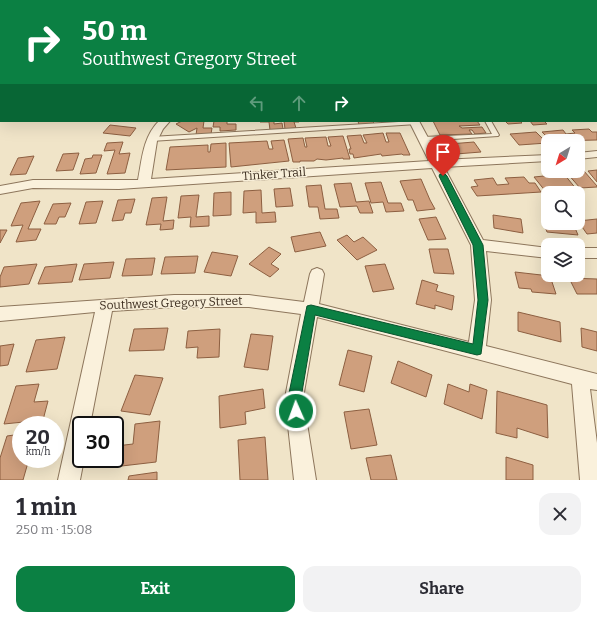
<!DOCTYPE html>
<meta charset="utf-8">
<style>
body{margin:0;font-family:Bitter,serif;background:#f2f2f3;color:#2b2b33;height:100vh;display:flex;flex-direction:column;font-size:15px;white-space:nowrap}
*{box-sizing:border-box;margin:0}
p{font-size:13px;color:#7c7c81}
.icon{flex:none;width:22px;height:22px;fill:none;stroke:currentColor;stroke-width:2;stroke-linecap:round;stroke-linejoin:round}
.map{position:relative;height:480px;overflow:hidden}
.side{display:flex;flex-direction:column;background:#fff;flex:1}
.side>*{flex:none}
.guide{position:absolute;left:0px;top:0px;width:597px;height:122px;box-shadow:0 4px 16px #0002;background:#0b8043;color:#fff;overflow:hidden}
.needle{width:26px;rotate:218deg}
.buttons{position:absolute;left:541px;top:134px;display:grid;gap:8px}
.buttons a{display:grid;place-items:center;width:44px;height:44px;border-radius:8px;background:#fff;box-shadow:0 4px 16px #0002;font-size:20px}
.speed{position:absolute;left:12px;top:416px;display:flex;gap:8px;font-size:20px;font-weight:700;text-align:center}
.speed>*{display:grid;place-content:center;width:52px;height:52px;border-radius:50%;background:#fff;box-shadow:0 4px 16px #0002;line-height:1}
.speed small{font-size:10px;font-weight:400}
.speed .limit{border:2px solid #111;border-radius:6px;background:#fff;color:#111}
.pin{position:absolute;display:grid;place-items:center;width:34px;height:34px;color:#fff;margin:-41px -17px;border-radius:50% 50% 50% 0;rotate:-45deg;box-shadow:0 0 4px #0007}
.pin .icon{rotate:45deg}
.me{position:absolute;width:44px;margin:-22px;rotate:358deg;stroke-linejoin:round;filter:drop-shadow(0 0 3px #0008)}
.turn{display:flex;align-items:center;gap:14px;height:84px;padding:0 16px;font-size:18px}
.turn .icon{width:52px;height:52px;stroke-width:2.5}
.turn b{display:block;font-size:28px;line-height:34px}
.lanes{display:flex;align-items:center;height:38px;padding:0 16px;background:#0003;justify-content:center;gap:20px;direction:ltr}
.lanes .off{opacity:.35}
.round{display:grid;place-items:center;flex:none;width:42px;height:42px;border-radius:12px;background:#f2f2f3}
.headline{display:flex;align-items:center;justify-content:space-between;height:68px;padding:0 16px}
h1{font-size:24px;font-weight:700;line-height:30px}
.cta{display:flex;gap:8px;margin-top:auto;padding:8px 16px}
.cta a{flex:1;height:46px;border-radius:12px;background:#0b8043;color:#fff;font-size:16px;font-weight:700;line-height:46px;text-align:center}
.cta a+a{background:#f2f2f3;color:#2b2b33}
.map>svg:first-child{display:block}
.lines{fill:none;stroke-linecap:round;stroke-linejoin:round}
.stream{stroke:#6f938a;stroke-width:2}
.building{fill:#cf9f7d;stroke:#8d5f41}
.service-casing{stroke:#8d765c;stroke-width:2}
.minor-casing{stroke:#8d765c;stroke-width:2}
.service{fill:#faf1dc;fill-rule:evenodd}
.minor{fill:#faf1dc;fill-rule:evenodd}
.route{fill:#0b8043;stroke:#07532c}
.labels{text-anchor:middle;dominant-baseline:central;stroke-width:3;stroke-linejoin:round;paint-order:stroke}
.street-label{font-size:12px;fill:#3d2e20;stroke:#f7eed8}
</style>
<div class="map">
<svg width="597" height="480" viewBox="0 0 597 480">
<rect width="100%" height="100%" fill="#f0e4c8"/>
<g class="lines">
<path class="stream" d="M485,0l3,1"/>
</g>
<path class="building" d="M182,121h22l-1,7h9l-1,6 -15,1 1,-7 -8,4 -13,-8z
M214,121h13v3h9v6l-16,1v-4h-7z
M260,121h14v3l8,-1 1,6 -13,1 -1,-8h-9z
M284,121h15v1h-5l2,6 -11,1z
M358,121h15l1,3 -15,1z
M433,121h44l3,4 -21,1 3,2 20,-1 4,6 -11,1 -3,-4h-3l3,4 -32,1z
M505,121h15l2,2 -14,1z
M530,121h14l3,3 -14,1z
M110,125l26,3 -6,8 -27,-3z
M589,129l3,3h5v8l-46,1 -9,-9 21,-2 3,4 9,-1 -3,-3z
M536,132l11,11 -28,2 -9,-11z
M383,133l3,9h3l-3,-9h14l10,22h-7l-1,-1 -20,2 -1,-2 -27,4 -1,-4h-3l-1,-5h2l-4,-13 14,-1 3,8h3l-4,-8z
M343,136l7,23h-7v-1l-17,2 -9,-1 -3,2h-14v1h-7l-5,-23 15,-1 2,9h2l-2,-9 21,-1 2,9h3l-3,-9z
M284,140l5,21 -58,6 -2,-24 38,-2 2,8h4l-2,-8z
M123,142l-4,12 11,-1 -5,20 -18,1 8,-24 -11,1 3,-8z
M474,142l7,10 -25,2 -7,-10z
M226,143v24l-60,3 4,-23 38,-2v7h2l1,-8z
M79,153l-6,17 -17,1 7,-17z
M93,155h9l-6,18 -16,1 5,-15 7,-1z
M34,156l-8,18 -16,1 8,-17z
M597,170v12l-9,-11z
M584,171l13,15v1l-17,1 -13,-15z
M564,174l13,16 -31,2 -12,-15z
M524,177l5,6h6l6,9 -64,4 -6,-9 7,-1 -4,-6 19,-2 4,7 12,-1 -4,-6z
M421,179l9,21 5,9 -18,2 -4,-11h-5l-8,-19z
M381,182l7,21h13l3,8 -18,1 -3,-10 -12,1 -6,-20z
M351,183l5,19 13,-1 4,12h-13l-3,-7 -17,1 -6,-23z
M321,185l4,24h12l2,9 -19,1 -2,-12h-9l-3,-21z
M290,188l3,18 -17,1 -2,-18z
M261,190l1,23 13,-1 1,10 -20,1v-11l-13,1 1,-22z
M231,192v23l-18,1 1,-23z
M199,195l-3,22 13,-1v10l-19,1 1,-10 -13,1 3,-22z
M167,197l-4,24 11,-1 -1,9 -13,1 1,-6 -15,1 6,-27z
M135,199l-4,14h-6l-2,7 -11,1 6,-21z
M40,201l-12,28h13l-5,11 -20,2 7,-17 -12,1 10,-23z
M103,201l-7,22 -17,1 7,-22z
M71,203l-6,14h-6l-3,7h-12l9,-20z
M493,215l28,4 2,14 -29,-5z
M436,217l10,22 -18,1 -9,-21z
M542,219h6v4h25l5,12 -31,-3z
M597,219v14l-10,1 -9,-13z
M0,230h7l-7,13z
M320,232l6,14 -31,6 -4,-15z
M347,235l7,7 9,-5 14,13 -20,10 -20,-20z
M269,247l12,7 -10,10 8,5 -9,8 -21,-13z
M429,249h19l6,25 -20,-1z
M212,252l26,4 -7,20 -27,-4z
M198,256l-3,17 -34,1 4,-17z
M155,258l-3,17 -30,1 4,-17z
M114,262l-4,16 -31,2 5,-16z
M37,264l-8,20 -29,3v-10l4,-10z
M77,264l-5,18 -34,2 7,-17z
M385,264l9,25 -21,3 -8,-26z
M515,272l35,4 6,18 -24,-2 -1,-3 -12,-1z
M569,278l28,1v15h-20z
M422,280l16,5 -2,6 18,5 -2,14 -17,-5v4l-19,-5z
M518,312l42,10 1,20 -43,-11z
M168,328l-4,22 -35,1 5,-22z
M581,328l16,4v19l-15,-4z
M220,329l-1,28 -22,1 1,-11 -12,1 2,-17z
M251,334l22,2 -5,34 -24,-3z
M65,337l-8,32 -31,3 10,-32z
M14,344l-6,21 -8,1v-20z
M348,350l24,6 -8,36 -25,-7z
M398,361l34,14 -6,22 -35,-14z
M135,375l28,3 -13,37 -29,-4z
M39,384l-5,18 14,-1 -5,19 -39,4 12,-38z
M448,384l21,8 1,-8 17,6 -5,29 -38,-15z
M263,389l2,19 -20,4 1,12 -26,4 -1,-32z
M497,391l50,14 1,33 -31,-10v10l-21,-5z
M369,409l8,36 -26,4 -7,-37z
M160,421l-4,41 -43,5 3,-21 17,-2 2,-20z
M21,434v25h8l-6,21h-23v-22l7,-22z
M265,437l3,43h-28l-2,-40z
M391,455l6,25h-26l-5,-22z
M506,457l27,8v15h-27z
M157,472v8h-29l1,-4z"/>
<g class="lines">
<g class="service-casing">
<path id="service" d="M534,0h4v1h-4z
M415,121l3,2 -1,1 -266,17 -3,-2 3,-2z
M485,121h6l8,14 -1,1 -75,5 -3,-2 3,-2 69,-3z"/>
</g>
<g class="minor-casing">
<path id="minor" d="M159,121h11l-7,8 -6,12 -6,38 278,-18 -20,-40h10l21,39 108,-5v6l-104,6 39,73 65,8v10l-62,-7 5,49 -5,46 111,28v16l-7,-1 7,54v37h-17l-8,-96 -255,-67 -14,81 13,82h-22l-9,-82 16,-84 -52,-7h-75l-62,4 -22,114h-9v34h3l-4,21h-22l37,-168 -95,9v-14l174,-12h75l55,7 6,-28 2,-4 5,-2 5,2 2,4 -5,30 150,38 6,-42 -4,-55 -39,-77 -313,21 -86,-1 -33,6v-8l33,-6h105c4,-21 5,-43 21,-59z
M597,151v6l-19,2v-6z
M578,248h19v10h-19z"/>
</g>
<use href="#service" class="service"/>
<use href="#minor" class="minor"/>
</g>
<path class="route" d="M440,174h5l2,2 36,69 5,55 -7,54 -4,1 -162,-40 -14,83 1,13 -1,5 -5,1 -4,-1 -4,-18 19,-92 4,-1 162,39 5,-44 -5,-55 -34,-69z"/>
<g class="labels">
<g class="street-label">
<text transform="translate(274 174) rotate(-4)">Tinker Trail</text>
<text transform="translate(171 303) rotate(-2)">Southwest Gregory Street</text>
</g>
</g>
</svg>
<div class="buttons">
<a><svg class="needle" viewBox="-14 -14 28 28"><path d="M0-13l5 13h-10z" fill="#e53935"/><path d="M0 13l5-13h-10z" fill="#7c7c81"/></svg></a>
<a><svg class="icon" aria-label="search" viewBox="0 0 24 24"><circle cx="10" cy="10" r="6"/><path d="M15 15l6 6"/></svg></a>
<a><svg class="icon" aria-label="layers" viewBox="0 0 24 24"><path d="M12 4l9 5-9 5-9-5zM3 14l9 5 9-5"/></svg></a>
</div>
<div class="speed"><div>20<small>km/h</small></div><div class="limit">30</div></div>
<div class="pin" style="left:443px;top:176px;background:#d93025"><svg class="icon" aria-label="arrive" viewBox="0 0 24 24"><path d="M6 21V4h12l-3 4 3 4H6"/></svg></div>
<svg class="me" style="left:296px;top:411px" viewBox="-20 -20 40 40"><circle r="17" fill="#0b8043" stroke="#fff" stroke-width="3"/><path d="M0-11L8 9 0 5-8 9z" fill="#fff"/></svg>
<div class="guide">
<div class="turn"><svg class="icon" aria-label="right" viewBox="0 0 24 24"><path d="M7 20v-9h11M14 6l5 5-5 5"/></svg><div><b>50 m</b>Southwest Gregory Street</div></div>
<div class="lanes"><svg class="icon off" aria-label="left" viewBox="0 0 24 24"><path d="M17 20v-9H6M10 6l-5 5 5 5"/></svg><svg class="icon off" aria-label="ahead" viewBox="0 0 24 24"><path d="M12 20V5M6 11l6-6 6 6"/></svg><svg class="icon" aria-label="right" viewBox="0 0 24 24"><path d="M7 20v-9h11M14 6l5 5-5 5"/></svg></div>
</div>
</div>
<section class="side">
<div class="headline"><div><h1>1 min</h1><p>250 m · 15:08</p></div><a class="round"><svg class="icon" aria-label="close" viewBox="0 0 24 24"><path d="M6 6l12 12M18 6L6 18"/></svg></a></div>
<div class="cta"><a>Exit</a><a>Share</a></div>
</section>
